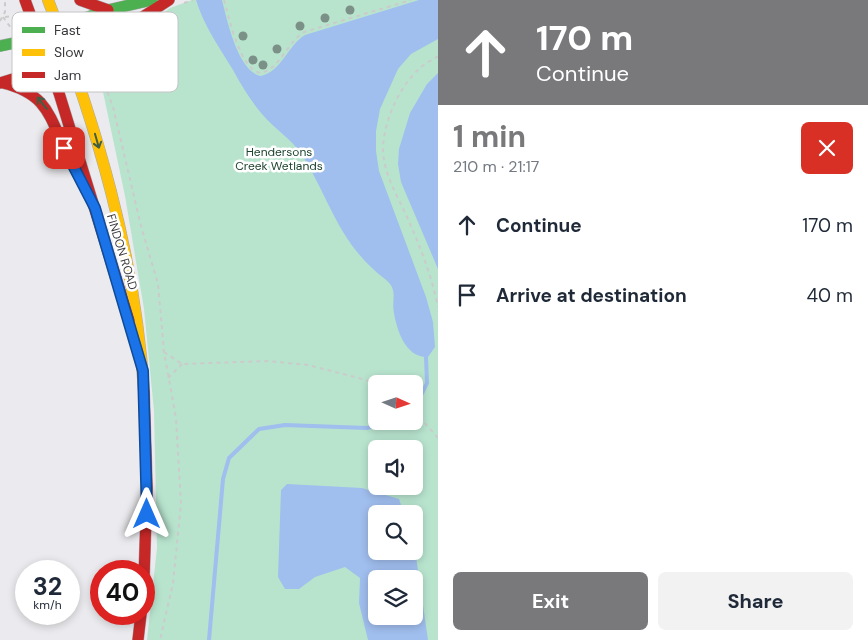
<!DOCTYPE html>
<meta charset="utf-8">
<style>
body{margin:0;font-family:"DM Sans",sans-serif;background:#f2f2f3;color:#1f2937;height:100vh;display:flex;flex-direction:column;font-size:19px;white-space:nowrap}
*{box-sizing:border-box;margin:0}
p{font-size:16px;color:#747a83}
.icon{flex:none;width:28px;height:28px;fill:none;stroke:currentColor;stroke-width:2;stroke-linecap:round;stroke-linejoin:round}
.map{position:relative;flex:1;overflow:hidden}
.details{display:flex;flex-direction:column;background:#fff;width:430px}
.details>*{flex:none}
.hud{background:#79797c;color:#fff;overflow:hidden}
.needle{width:32px;rotate:93deg}
.fabs{position:absolute;left:368px;top:375px;display:grid;gap:10px}
.fabs a{display:grid;place-items:center;width:55px;height:55px;border-radius:8px;background:#fff;box-shadow:0 2px 8px #0003;font-size:25px}
.speed{position:absolute;left:15px;top:560px;display:flex;gap:10px;font-size:25px;font-weight:700;text-align:center}
.speed>*{display:grid;place-content:center;width:65px;height:65px;border-radius:50%;background:#fff;box-shadow:0 2px 8px #0003;line-height:1}
.speed small{font-size:12px;font-weight:400}
.speed .limit{border:8px solid #d22;background:#fff;color:#111}
.pin{position:absolute;display:grid;place-items:center;width:42px;height:42px;color:#fff;margin:-21px;border-radius:10px;box-shadow:0 2px 8px #0006}
.me{position:absolute;width:55px;margin:-28px;rotate:0deg;stroke-linejoin:round;filter:drop-shadow(0 0 4px #0008)}
.turn{display:flex;align-items:center;gap:18px;height:105px;padding:0 15px;font-size:22px}
.turn .icon{width:65px;height:65px;stroke-width:2.5}
.turn b{display:block;font-size:35px;line-height:42px}
.round{display:grid;place-items:center;flex:none;width:52px;height:52px;border-radius:8px;background:#f2f2f3}
.head{display:flex;align-items:center;justify-content:space-between;height:85px;padding:0 15px}
h1{font-size:30px;font-weight:700;line-height:38px;color:#79797c}
.primary-button{display:flex;gap:10px;margin-top:auto;padding:10px 15px}
.primary-button a{flex:1;height:58px;border-radius:8px;background:#79797c;color:#fff;font-size:20px;font-weight:700;line-height:58px;text-align:center}
.primary-button a+a{background:#f2f2f3;color:#1f2937}
ul{padding:0;list-style:none}
li{display:flex;align-items:center;gap:15px;height:70px;padding:0 15px}
li div{flex:1}
li b{display:block;font-size:19px}
li em{font-style:normal}
main{display:flex;flex:1;min-height:0}
.map>svg:first-child{display:block}
.green{fill:#b8e4ce;fill-rule:evenodd}
.water{fill:#a0beee;fill-rule:evenodd}
.lines{fill:none;stroke-linecap:round;stroke-linejoin:round}
.stream{stroke:#a0beee;stroke-width:4}
.fast-casing{stroke:#a8a8ab;stroke-width:12}
.slow-casing{stroke:#a8a8ab;stroke-width:12}
.jam-casing{stroke:#a8a8ab;stroke-width:12}
.path{stroke:#cbcbcc;stroke-width:2;stroke-dasharray:4 4;stroke-linecap:butt}
.fast{stroke:#4caf50;stroke-width:11}
.slow{stroke:#ffc107;stroke-width:11}
.jam{stroke:#c62828;stroke-width:11}
.tree{fill:#7b9086}
.oneway{stroke:#405e43}
.route-casing{stroke:#114b97;stroke-width:12}
.route{stroke:#1a73e8;stroke-width:9}
.labels{text-anchor:middle;dominant-baseline:central;stroke-width:5;stroke-linejoin:round;paint-order:stroke}
.park-label{font-size:12px;fill:#1f4531;stroke:#fff}
.street-label{font-size:12px;fill:#3b3b3e;stroke:#fff}
.key{fill:#fff;stroke:#c4c4c5;stroke-width:1}
.key-label{font-size:14px;fill:#3b3b3e}
</style>
<main>
<div class="map">
<svg width="438" height="640" viewBox="0 0 438 640">
<rect width="100%" height="100%" fill="#ebebef"/>
<path class="green" d="M192,0h246v640h-291l10,-92 -3,-137 -10,-102 -19,-113 -22,-104 2,-28 8,-17 24,-14 33,-25zM376,384h38v37h-38zM376,449h38v37h-38zM376,514h38v37h-38zM376,579h38v37h-38z"/>
<path class="water" d="M196,0h26c5,20 16,72 39,76 21,-5 27,-31 44,-41l114,-35h19v39l-27,15 -13,15 -18,40 -4,22v20l3,20 47,126 7,25 2,25 -7,10c-22,1 -31,-26 -34,-44 -3,-14 5,-23 -9,-34 -47,-36 -54,-78 -83,-124 -11,-17 -28,-26 -40,-41 -12,-14 -20,-28 -29,-44 -14,-23 -29,-44 -37,-70z
M438,73v196l-37,-87 -3,-18 1,-15 11,-36 17,-29z
M287,484l75,4 37,11 5,15h-28v37h38v-8l14,97h-60l-9,-37 1,-25 -15,-11 -30,10 -16,12h-14l-7,-12 3,-87zM376,579h38v37h-38z"/>
<g class="lines">
<path class="stream" d="M414,410l13,-27 -1,-26
M209,640l14,-161 6,-21 30,-29 26,-4 82,3 26,-7"/>
<g class="fast-casing">
<path id="fast" d="M0,46l19,-4 89,-32 44,-10"/>
</g>
<g class="slow-casing">
<path id="slow" d="M48,0c49,126 87,255 96,391"/>
</g>
<g class="jam-casing">
<path id="jam" d="M25,0l34,93 70,227
M80,0l28,10
M0,83c62,-17 116,-48 169,-83
M3,83c44,11 46,32 63,69
M144,578l3,-91 -3,-96
M138,640l3,-26"/>
</g>
<path class="path" d="M224,0c5,17 16,71 37,73 20,-5 26,-31 43,-41l107,-32
M184,3l9,-3
M3,17l8,11
M5,17l10,-1
M0,21l5,-9v-12
M438,56c-6,4 -14,8 -19,13 -20,18 -35,52 -36,79 0,28 17,51 27,76 12,27 22,54 28,83
M96,62l17,45 28,119 17,58 6,68 12,66 5,86 -8,79 -13,57
M92,73l7,-3 56,-41
M164,352l18,12 86,-3 40,4 58,15 10,5
M168,378l14,-14
M414,411l24,27"/>
<use href="#fast" class="fast"/>
<use href="#slow" class="slow"/>
<use href="#jam" class="jam"/>
</g>
<g class="tree">
<circle cx="350" cy="10" r="4.5"/>
<circle cx="325" cy="18" r="4.5"/>
<circle cx="300" cy="26" r="4.5"/>
<circle cx="243" cy="36" r="4.5"/>
<circle cx="277" cy="49" r="4.5"/>
<circle cx="253" cy="60" r="4.5"/>
<circle cx="263" cy="65" r="4.5"/>
</g>
<defs><path id="oneway-shaft" d="M-6 0H5M1.5-3L5.5 0L1.5 3" fill="none" stroke-width="1.6" stroke-linecap="round" stroke-linejoin="round" transform="scale(1.25)"/></defs>
<g class="oneway">
<use href="#oneway-shaft" transform="translate(42 103) rotate(-128)"/>
<use href="#oneway-shaft" transform="translate(97 141) rotate(74)"/>
</g>
<g class="lines">
<g class="route-casing">
<path id="route" d="M64,148l31,60 48,163 4,143"/>
</g>
<use href="#route" class="route"/>
</g>
<g class="labels">
<g class="park-label">
<text x="279" y="152">Hendersons<tspan x="279" dy="14">Creek Wetlands</tspan></text>
</g>
<g class="street-label">
<text transform="translate(122 252) rotate(73)">FINDON ROAD</text>
</g>
</g>
<rect x="12" y="12" width="166" height="80" rx="8" class="key"/>
<rect x="22" y="27" width="23" height="6" fill="#4caf50"/>
<rect x="22" y="49" width="23" height="7" fill="#ffc107"/>
<rect x="22" y="72" width="23" height="6" fill="#c62828"/>
<g class="key-label">
<text x="54" y="35">Fast</text>
<text x="54" y="57">Slow</text>
<text x="54" y="80">Jam</text>
</g>
</svg>
<div class="fabs">
<a><svg class="needle" viewBox="-14 -14 28 28"><path d="M0-13l5 13h-10z" fill="#e53935"/><path d="M0 13l5-13h-10z" fill="#747a83"/></svg></a>
<a><svg class="icon" aria-label="sound" viewBox="0 0 24 24"><path d="M4 9h4l5-4v14l-5-4H4zM17 9q2 3 0 6"/></svg></a>
<a><svg class="icon" aria-label="search" viewBox="0 0 24 24"><circle cx="10" cy="10" r="6"/><path d="M15 15l6 6"/></svg></a>
<a><svg class="icon" aria-label="layers" viewBox="0 0 24 24"><path d="M12 4l9 5-9 5-9-5zM3 14l9 5 9-5"/></svg></a>
</div>
<div class="speed"><div>32<small>km/h</small></div><div class="limit">40</div></div>
<div class="pin" style="left:64px;top:148px;background:#d93025"><svg class="icon" aria-label="arrive" viewBox="0 0 24 24"><path d="M6 21V4h12l-3 4 3 4H6"/></svg></div>
<svg class="me" style="left:147px;top:514px" viewBox="-20 -20 40 40"><path d="M0-17L14 15 0 8-14 15z" fill="#1a73e8" stroke="#fff" stroke-width="4"/></svg>
</div>
<section class="details">
<div class="hud">
<div class="turn"><svg class="icon" aria-label="ahead" viewBox="0 0 24 24"><path d="M12 20V5M6 11l6-6 6 6"/></svg><div><b>170 m</b>Continue</div></div>
</div>
<div class="head"><div><h1>1 min</h1><p>210 m · 21:17</p></div><a class="round" style="background:#d93025;color:#fff"><svg class="icon" aria-label="close" viewBox="0 0 24 24"><path d="M6 6l12 12M18 6L6 18"/></svg></a></div>
<ul>
<li><svg class="icon" aria-label="ahead" viewBox="0 0 24 24"><path d="M12 20V5M6 11l6-6 6 6"/></svg><div><b>Continue</b></div><em>170 m</em></li>
<li><svg class="icon" aria-label="arrive" viewBox="0 0 24 24"><path d="M6 21V4h12l-3 4 3 4H6"/></svg><div><b>Arrive at destination</b></div><em>40 m</em></li>
</ul>
<div class="primary-button"><a>Exit</a><a>Share</a></div>
</section>
</main>
